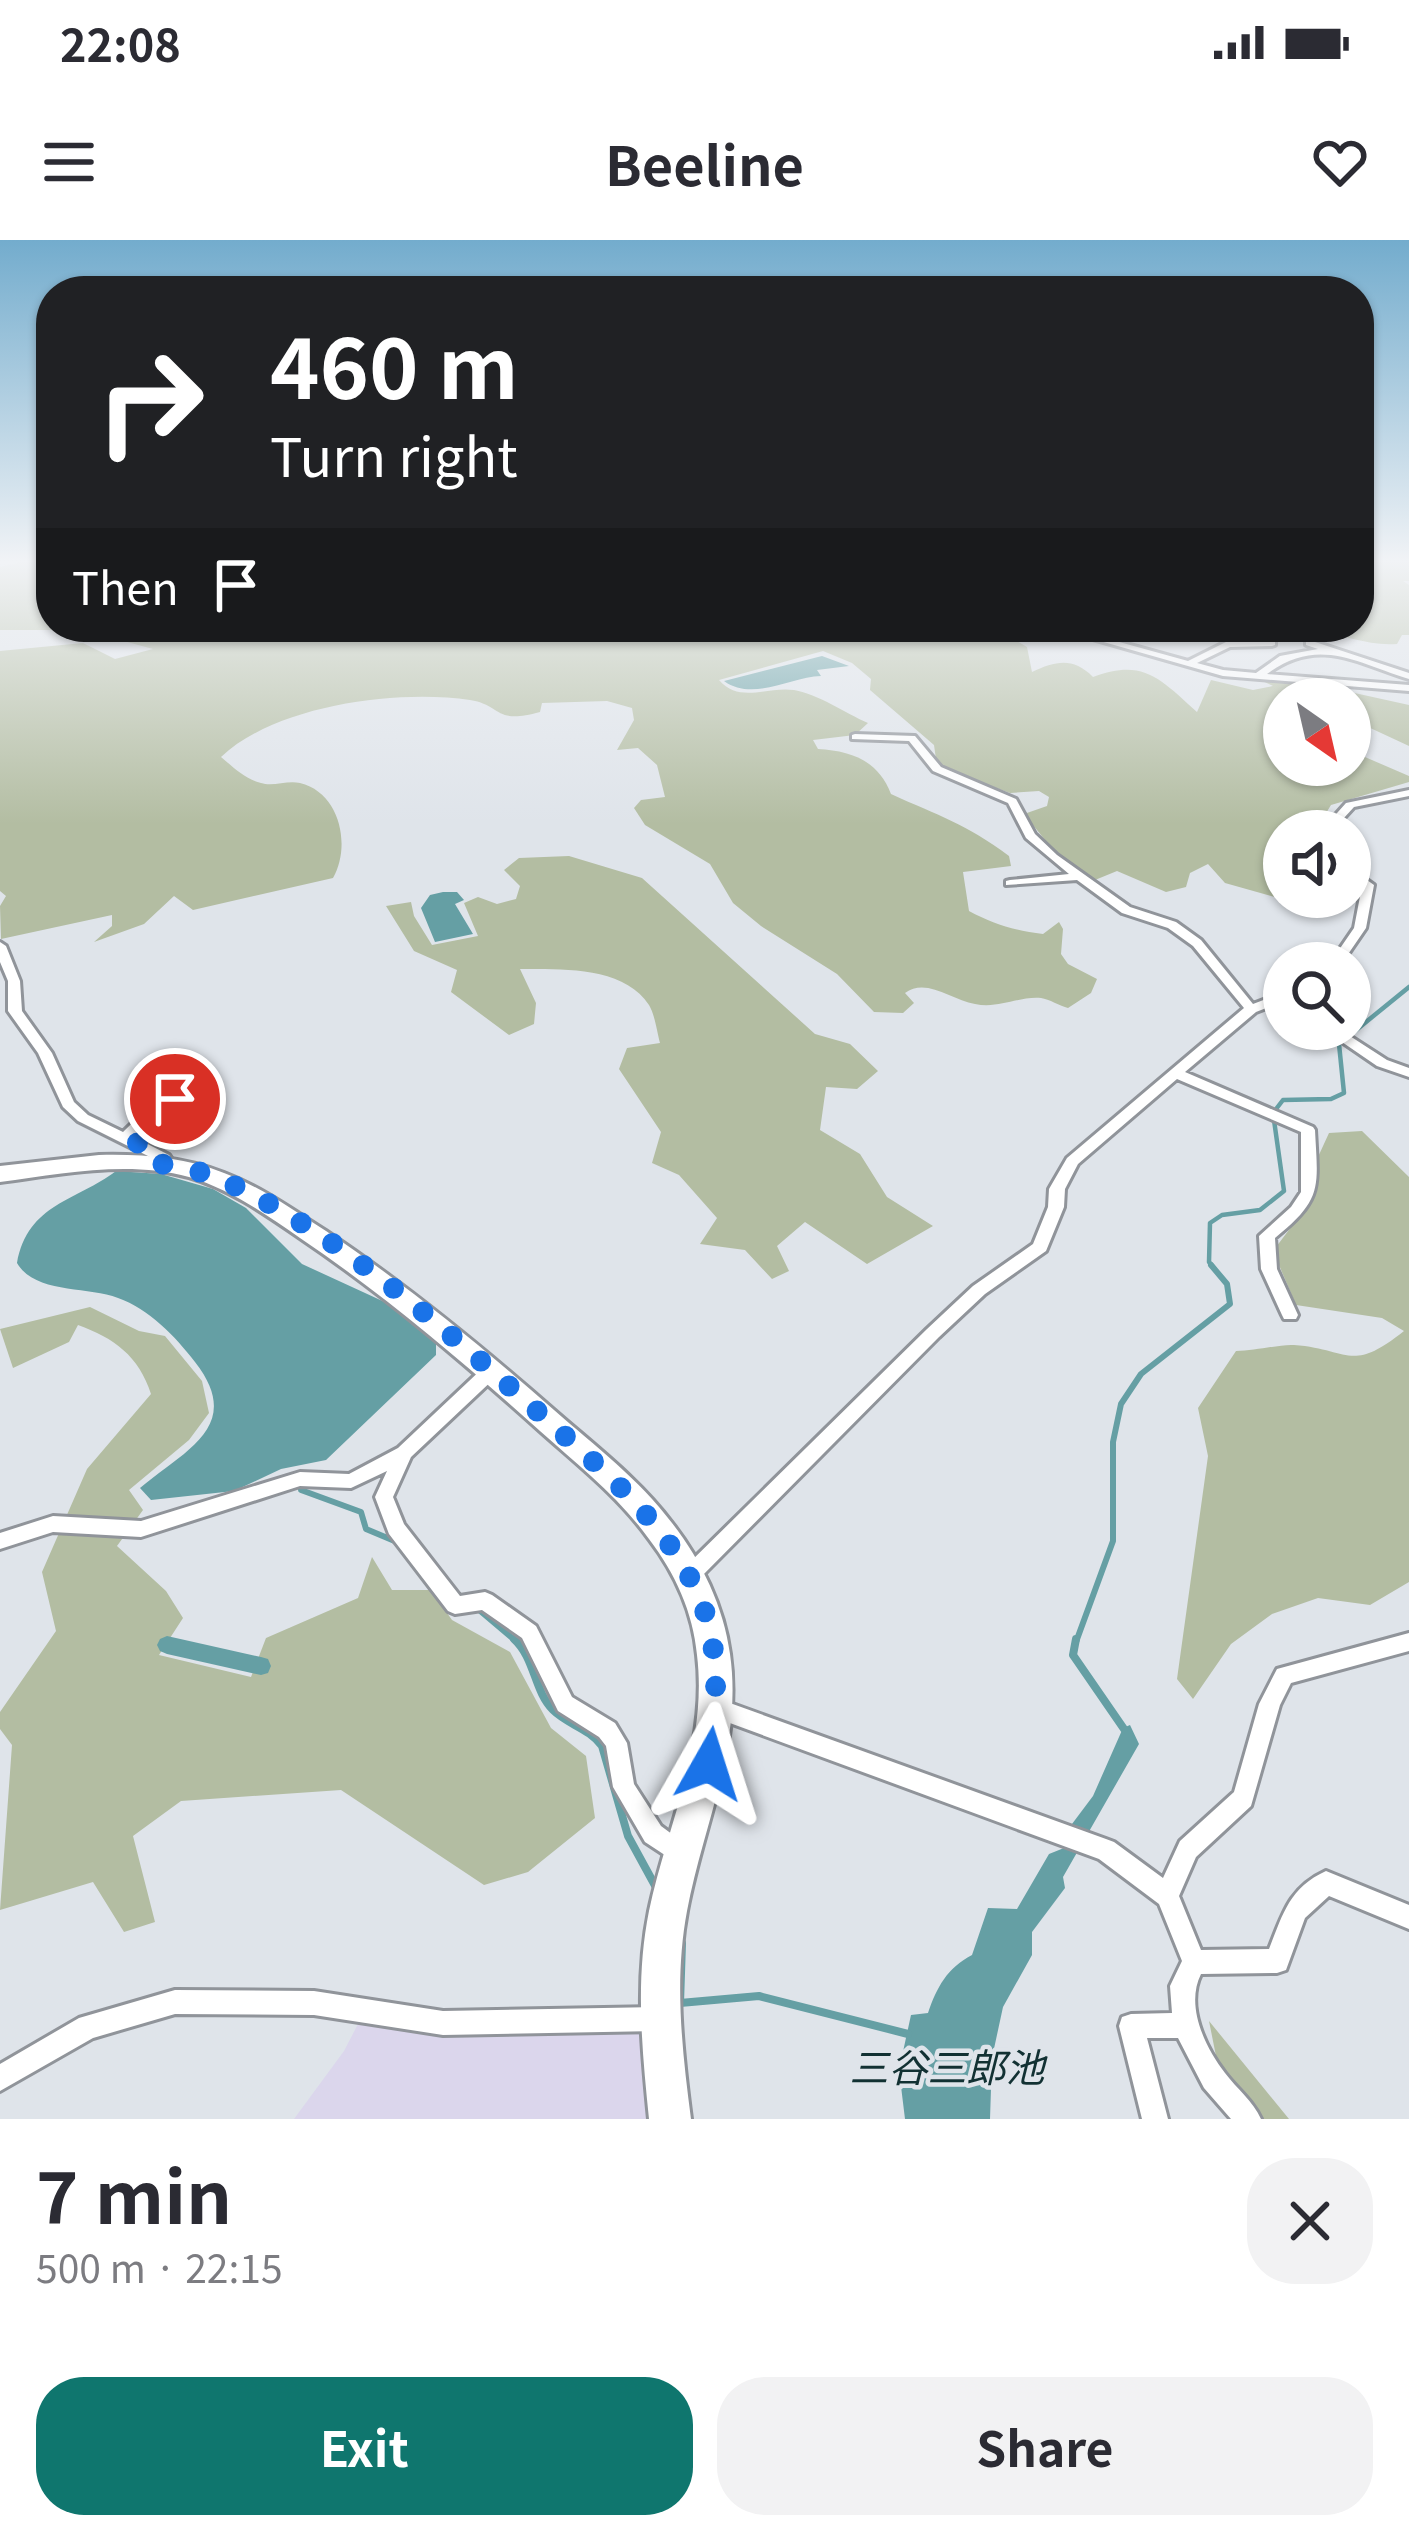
<!DOCTYPE html>
<meta charset="utf-8">
<style>
body{margin:0;font-family:Georgia,"Noto Sans JP",serif;background:#f2f2f3;color:#2b2b33;height:100vh;display:flex;flex-direction:column;font-size:45px;white-space:nowrap}
*{box-sizing:border-box;margin:0}
p{font-size:39px;color:#7c7c81}
.icon{flex:none;width:66px;height:66px;fill:none;stroke:currentColor;stroke-width:2;stroke-linecap:round;stroke-linejoin:round}
.map{position:relative;height:1879px;overflow:hidden}
.side{display:flex;flex-direction:column;background:#fff;flex:1}
.side>*{flex:none}
.top-card{position:absolute;left:36px;top:36px;width:1338px;height:366px;border-radius:48px;box-shadow:0 3px 9px #0004;background:#202124;color:#fff;overflow:hidden}
.needle{width:78px;rotate:146deg}
.fabs{position:absolute;left:1263px;top:438px;display:grid;gap:24px}
.fabs a{display:grid;place-items:center;width:108px;height:108px;border-radius:50%;background:#fff;box-shadow:0 3px 9px #0004;font-size:60px}
.pin{position:absolute;display:grid;place-items:center;width:102px;height:102px;color:#fff;margin:-51px;border:6px solid #fff;border-radius:50%;box-shadow:0 3px 12px #0007}
.me{position:absolute;width:132px;margin:-66px;rotate:6deg;stroke-linejoin:round;filter:drop-shadow(0 0 9px #0008)}
.turn{display:flex;align-items:center;gap:42px;height:252px;padding:0 36px;font-size:54px}
.turn .icon{width:156px;height:156px;stroke-width:2.5}
.turn b{display:block;font-size:84px;line-height:102px}
.then{display:flex;align-items:center;height:114px;padding:0 36px;background:#0003;gap:24px;font-size:45px}
.round{display:grid;place-items:center;flex:none;width:126px;height:126px;border-radius:48px;background:#f2f2f3}
.head{display:flex;align-items:center;justify-content:space-between;height:204px;padding:0 36px}
h1{font-size:72px;font-weight:700;line-height:90px}
.primary-button{display:flex;gap:24px;margin-top:auto;padding:24px 36px}
.primary-button a{flex:1;height:138px;border-radius:48px;background:#0f766e;color:#fff;font-size:48px;font-weight:700;line-height:138px;text-align:center}
.primary-button a+a{background:#f2f2f3;color:#2b2b33}
.status{display:flex;justify-content:space-between;align-items:center;height:84px;padding:0 60px;background:#fff;direction:ltr}
.status svg{height:33px;fill:currentColor}
header{display:flex;justify-content:space-between;align-items:center;height:156px;padding:0 36px;background:#fff;font-size:54px;font-weight:700}
.map>svg:first-child{display:block}
.industrial{fill:#dbd6ec}
.green{fill:#b3bda2;fill-rule:evenodd}
.water{fill:#659fa4}
.lines{fill:none;stroke-linecap:round;stroke-linejoin:round}
.stream-far2{stroke:#659fa4;stroke-width:4.5}
.stream-far1{stroke:#659fa4;stroke-width:6}
.stream{stroke:#659fa4;stroke-width:8}
.canal{fill:#659fa4;fill-rule:evenodd}
.street-casing{stroke:#90949a;stroke-width:6}
.primary-casing{stroke:#90949a;stroke-width:6}
.street{fill:#fff;fill-rule:evenodd}
.primary{fill:#fff;fill-rule:evenodd}
.route{stroke:#1a73e8;stroke-width:21;stroke-dasharray:0 37.8}
.labels{text-anchor:middle;dominant-baseline:central;stroke-width:9;stroke-linejoin:round;paint-order:stroke}
.near-water-label{font-size:39px;font-style:italic;fill:#123133;stroke:#dfe4ea}
</style>
<div class="status"><b>22:08</b><svg viewBox="0 0 49 12"><path d="M0 12V9h3v3zM5 12V6h3v6zM10 12V3h3v9zM15 12V0h3v12zM26 1h20v11H26zM47 4h2v5h-2z"/></svg></div>
<header><svg class="icon" aria-label="menu" viewBox="0 0 24 24"><path d="M4 6h16M4 12h16M4 18h16"/></svg>Beeline<svg class="icon" aria-label="heart" viewBox="0 0 24 24"><path d="M12 20l-8-8c-3-5 5-10 8-4 3-6 11-1 8 4z"/></svg></header>
<div class="map">
<svg width="1409" height="1879" viewBox="0 0 1409 1879">
<rect width="100%" height="100%" fill="#dfe4ea"/>
<path class="industrial" d="M358,1784l106,11 69,-8 99,-2 19,11 7,83h-364l50,-68z"/>
<path class="green" d="M26,321h25v66h908l53,11 15,9 5,25c24,-11 41,-15 61,5 51,-19 67,2 104,35l14,-32 42,10 20,-4 -21,-10 76,5 22,11 59,13v41l-43,-20 -15,25 58,25v6l-78,23 -16,26h-31v15h-10l1,10 9,5v36h6l-8,2 -57,-16 -17,-19 -18,9 -4,14 -20,5 -49,-21 -22,9 -37,-24 -34,-42 23,-8 2,-9 -10,-6 -29,2 -73,-27 -3,-21 -64,-55 1,-11 -19,-16 -29,-12 -104,29c21,24 48,6 75,10 24,4 51,23 74,33l-13,12 -42,5 5,9c33,2 60,11 73,45 48,22 74,29 118,62l2,10 -48,6 6,39c24,13 47,20 74,23l16,-12 4,7 -2,25 7,10 29,15 -6,14 -23,15c-8,-2 -19,-9 -27,-10 -22,-2 -42,11 -66,6 -23,-4 -49,-27 -70,-11l9,10 -11,10 -29,-1 -37,-38 -76,-48 -28,-23 -23,-39 -65,-39 -11,-17 7,-8 24,-3 -8,-32 -19,-17 -21,2 17,-30 -2,-12 -25,-7 -65,2 -2,9c-46,13 -38,-7 -70,-12 -73,-11 -194,5 -249,57 12,10 24,22 40,26 12,4 26,-3 39,0 41,10 51,64 33,95l-140,32 -19,-14 -30,28 -50,18 18,-16v-11l-111,24 -1,-33 6,-10 -6,-5v-240l83,-8 32,16 38,-10 -70,-19h-83v-63zM1284,459h66v66h-66z
M1359,321h50v20h-6l6,4v50h-7l-5,9c-35,3 -60,-16 -94,-8l-1,5 -27,1 -56,-15h140z
M569,616l73,22 173,156 35,10 28,27 -21,18 -31,-2 -6,43 40,24 27,43 46,29 -66,38 -62,-42 -28,24 12,25 -17,8 -27,-29 -45,-6 17,-26 -38,-43 -27,-12 9,-31 -42,-63 8,-21 33,-5c-3,-11 -5,-28 -11,-38 -25,-39 -88,-36 -129,-36l16,34 -2,21 -25,11 -58,-43 6,-22 -43,-19 -28,-45 25,-4 3,14 18,29 46,-9 -14,-33 14,-6 19,7 19,-5 4,-13 -16,-16 15,-12z
M1362,891l47,46v405l-39,23 -52,-7 -46,16 -41,30 -38,55 -16,-20 31,-223 -10,-48 38,-57c19,0 44,-7 58,-6 56,4 56,29 110,-14l-22,-13 -86,-13 -23,-54 28,-37 11,-44 17,-37z
M90,1067l49,24 26,5 37,45 7,32 -20,27 -60,50 14,20 -26,36 49,45 17,27 -24,37 92,22 15,-39 92,-40 14,-41 20,33h39l21,30 58,32 41,76 35,28 9,62 -67,54 -44,13 -143,-95 -160,11 -48,35 22,86 -31,10 -31,-50 -93,28 12,-165 -12,-16v-17l56,-81 -14,-59 45,-103 64,-75c-12,-38 -37,-56 -73,-69l-9,17 -56,26 -13,-39z
M1209,1781l80,98h-32l-39,-53z"/>
<path class="water" d="M822,416l27,10 -32,4 4,6c-31,1 -68,26 -97,5z
M443,652h14l7,8 -9,4 18,30 -38,8 -14,-34 9,-13z
M116,931l45,3 52,15 33,19 56,56 87,40 47,39v12l-110,105 -45,9 -47,22 -83,9 -11,-12c45,-38 105,-62 55,-126 -20,-26 -46,-53 -77,-64 -31,-12 -83,-4 -101,-35 11,-60 60,-62 99,-92z
M1130,1485l9,19 -76,133 2,11 -33,44v23l-29,52 -11,51 -2,61h-85l-6,-49 12,-55 17,-2c9,-26 19,-45 44,-58l16,-47 29,1 32,-55 15,-6 5,-20 24,-32 30,-68z"/>
<g class="lines">
<path class="stream-far2" d="M1214,1028l-5,-6 1,-39 12,-8 38,-5 24,-19 -11,-78 10,-13 48,-1 13,-6 -5,-49 70,-57"/>
<path class="stream-far1" d="M301,1244v6l60,22 5,17 31,13
M478,1369l39,33
M1076,1402l37,-101v-99l8,-38 20,-30 89,-70 -3,-20 -16,-19"/>
<path class="stream" d="M514,1399c21,19 20,52 39,71 15,15 36,18 49,36l26,90 30,55
M1076,1399l-3,16 51,74
M682,1703l-2,60 79,-7 149,38"/>
<path class="canal" d="M167,1396l94,21 7,2 3,7 -3,7 -7,2 -94,-21 -7,-3 -3,-6 3,-6z"/>
<g class="street-casing">
<path id="street" d="M1051,387h14l123,34 40,-20h47v4l-3,1 -42,1 -33,16 26,7 33,3 24,-17 38,-7 -12,-4v-4l3,-1 100,33v6c-54,-17 -91,-43 -142,-5l142,11v6l-186,-15z
M855,494l60,2 26,31 75,32 19,35 22,21 73,52 46,15 25,18 52,64 31,-12v9l-28,11 -71,60 128,55 2,3c3,58 8,69 -40,108l2,31 21,46 -2,4h-12l-2,-4 -21,-46 -2,-33 32,-29 10,-15v-60l-124,-53 -99,85 -13,25 -1,18 -18,44 -61,43 -46,43 -243,245 -7,2 -7,-2 -3,-6 3,-6 245,-241 46,-43 60,-42 15,-37 1,-18 18,-31 177,-150 -51,-62 -25,-18 -46,-15 -45,-33 -71,5v-4l4,-1 59,-6 -43,-36 -18,-35 -75,-32 -24,-30 -57,-2v-4z
M1409,550v6l-55,11 -22,24h-11l25,-28z
M1350,628l24,17 -8,43 -24,35h-12l24,-35 8,-42 -12,-9z
M0,702l6,4 14,35 2,30 30,42 22,49 14,13 35,17 34,-33 56,-2 2,3 -7,4 -42,2 -32,31 35,18 2,3 -4,9h-10l-1,-7 -78,-39 -15,-14 -25,-54 -30,-42v-30l-8,-19z
M1323,789h16l48,31 22,8v9l-32,-11z
M492,1124l6,1 3,5 -3,5 -87,82 -18,40 11,27 56,72 25,-4 7,3 44,31 36,71 43,26 12,20 7,41 27,42 27,20 3,8 -3,8 -8,3 -35,-23 -32,-55 -7,-41 -7,-9 -41,-26 -36,-73 -40,-28 -27,4 -7,-3 -59,-77 -14,-37 12,-26 -36,17 -51,-2 -159,51 -88,-5 -53,17v-16l53,-17 88,5 159,-49 49,2 49,-26 88,-83z
M1409,1393v18l-118,32 -11,22 -29,101 -55,51 -17,39 22,54 68,-1c14,-35 20,-61 57,-78l83,34v24l-80,-33 -24,22 -19,52 -9,3 -76,1c-16,32 4,73 24,99 12,16 28,28 36,46h-30l-27,-31 -26,-50h-31l21,81h-26l-23,-93 3,-9 9,-3 41,-1 -2,-27 12,-25 -23,-57 -60,-45 -391,-144 -3,-7 3,-7 8,-3 390,141 8,3 49,36 17,-37 54,-49 25,-88 18,-35z
M175,1750l139,1 129,20 215,-4 9,3 3,9 -3,9 -9,3 -215,4 -129,-20 -139,-1 -82,24 -93,53v-27l79,-46z"/>
</g>
<g class="primary-casing">
<path id="primary" d="M99,915c43,-1 85,2 125,18 37,14 69,37 102,58 81,54 155,115 228,179 41,36 85,69 118,113 29,37 52,84 58,131 13,90 -27,171 -43,257 -13,69 -5,139 4,208h-42c-7,-69 -14,-139 0,-208 18,-86 59,-166 48,-256 -4,-43 -22,-82 -48,-116 -30,-42 -71,-74 -109,-108 -77,-69 -154,-135 -240,-193 -35,-24 -70,-49 -111,-61 -61,-17 -128,-3 -189,5v-16z"/>
</g>
<use href="#street" class="street"/>
<use href="#primary" class="primary"/>
</g>
<linearGradient id="sky" x2="0" y2="1"><stop stop-color="#73accd"/><stop offset="0.55" stop-color="#f1f3f6"/><stop offset="1" stop-color="#f1f3f6" stop-opacity="0"/></linearGradient>
<rect width="1409" height="584" fill="url(#sky)"/>
<g class="lines">
<path class="route" d="M175,859l-22,7 -26,31 37,21 -2,6c24,4 47,9 69,20 110,52 217,147 306,227 61,55 127,107 161,183 24,54 19,113 11,170"/>
</g>
<g class="labels">
<g class="near-water-label">
<text x="947" y="1825">三谷三郎池</text>
</g>
</g>
</svg>
<div class="fabs">
<a><svg class="needle" viewBox="-14 -14 28 28"><path d="M0-13l5 13h-10z" fill="#e53935"/><path d="M0 13l5-13h-10z" fill="#7c7c81"/></svg></a>
<a><svg class="icon" aria-label="sound" viewBox="0 0 24 24"><path d="M4 9h4l5-4v14l-5-4H4zM17 9q2 3 0 6"/></svg></a>
<a><svg class="icon" aria-label="search" viewBox="0 0 24 24"><circle cx="10" cy="10" r="6"/><path d="M15 15l6 6"/></svg></a>
</div>
<div class="pin" style="left:175px;top:859px;background:#d93025"><svg class="icon" aria-label="arrive" viewBox="0 0 24 24"><path d="M6 21V4h12l-3 4 3 4H6"/></svg></div>
<svg class="me" style="left:709px;top:1524px" viewBox="-20 -20 40 40"><path d="M0-17L14 15 0 8-14 15z" fill="#1a73e8" stroke="#fff" stroke-width="4"/></svg>
<div class="top-card">
<div class="turn"><svg class="icon" aria-label="right" viewBox="0 0 24 24"><path d="M7 20v-9h11M14 6l5 5-5 5"/></svg><div><b>460 m</b>Turn right</div></div>
<div class="then">Then<svg class="icon" aria-label="arrive" viewBox="0 0 24 24"><path d="M6 21V4h12l-3 4 3 4H6"/></svg></div>
</div>
</div>
<section class="side">
<div class="head"><div><h1>7 min</h1><p>500 m · 22:15</p></div><a class="round"><svg class="icon" aria-label="close" viewBox="0 0 24 24"><path d="M6 6l12 12M18 6L6 18"/></svg></a></div>
<div class="primary-button"><a>Exit</a><a>Share</a></div>
</section>
